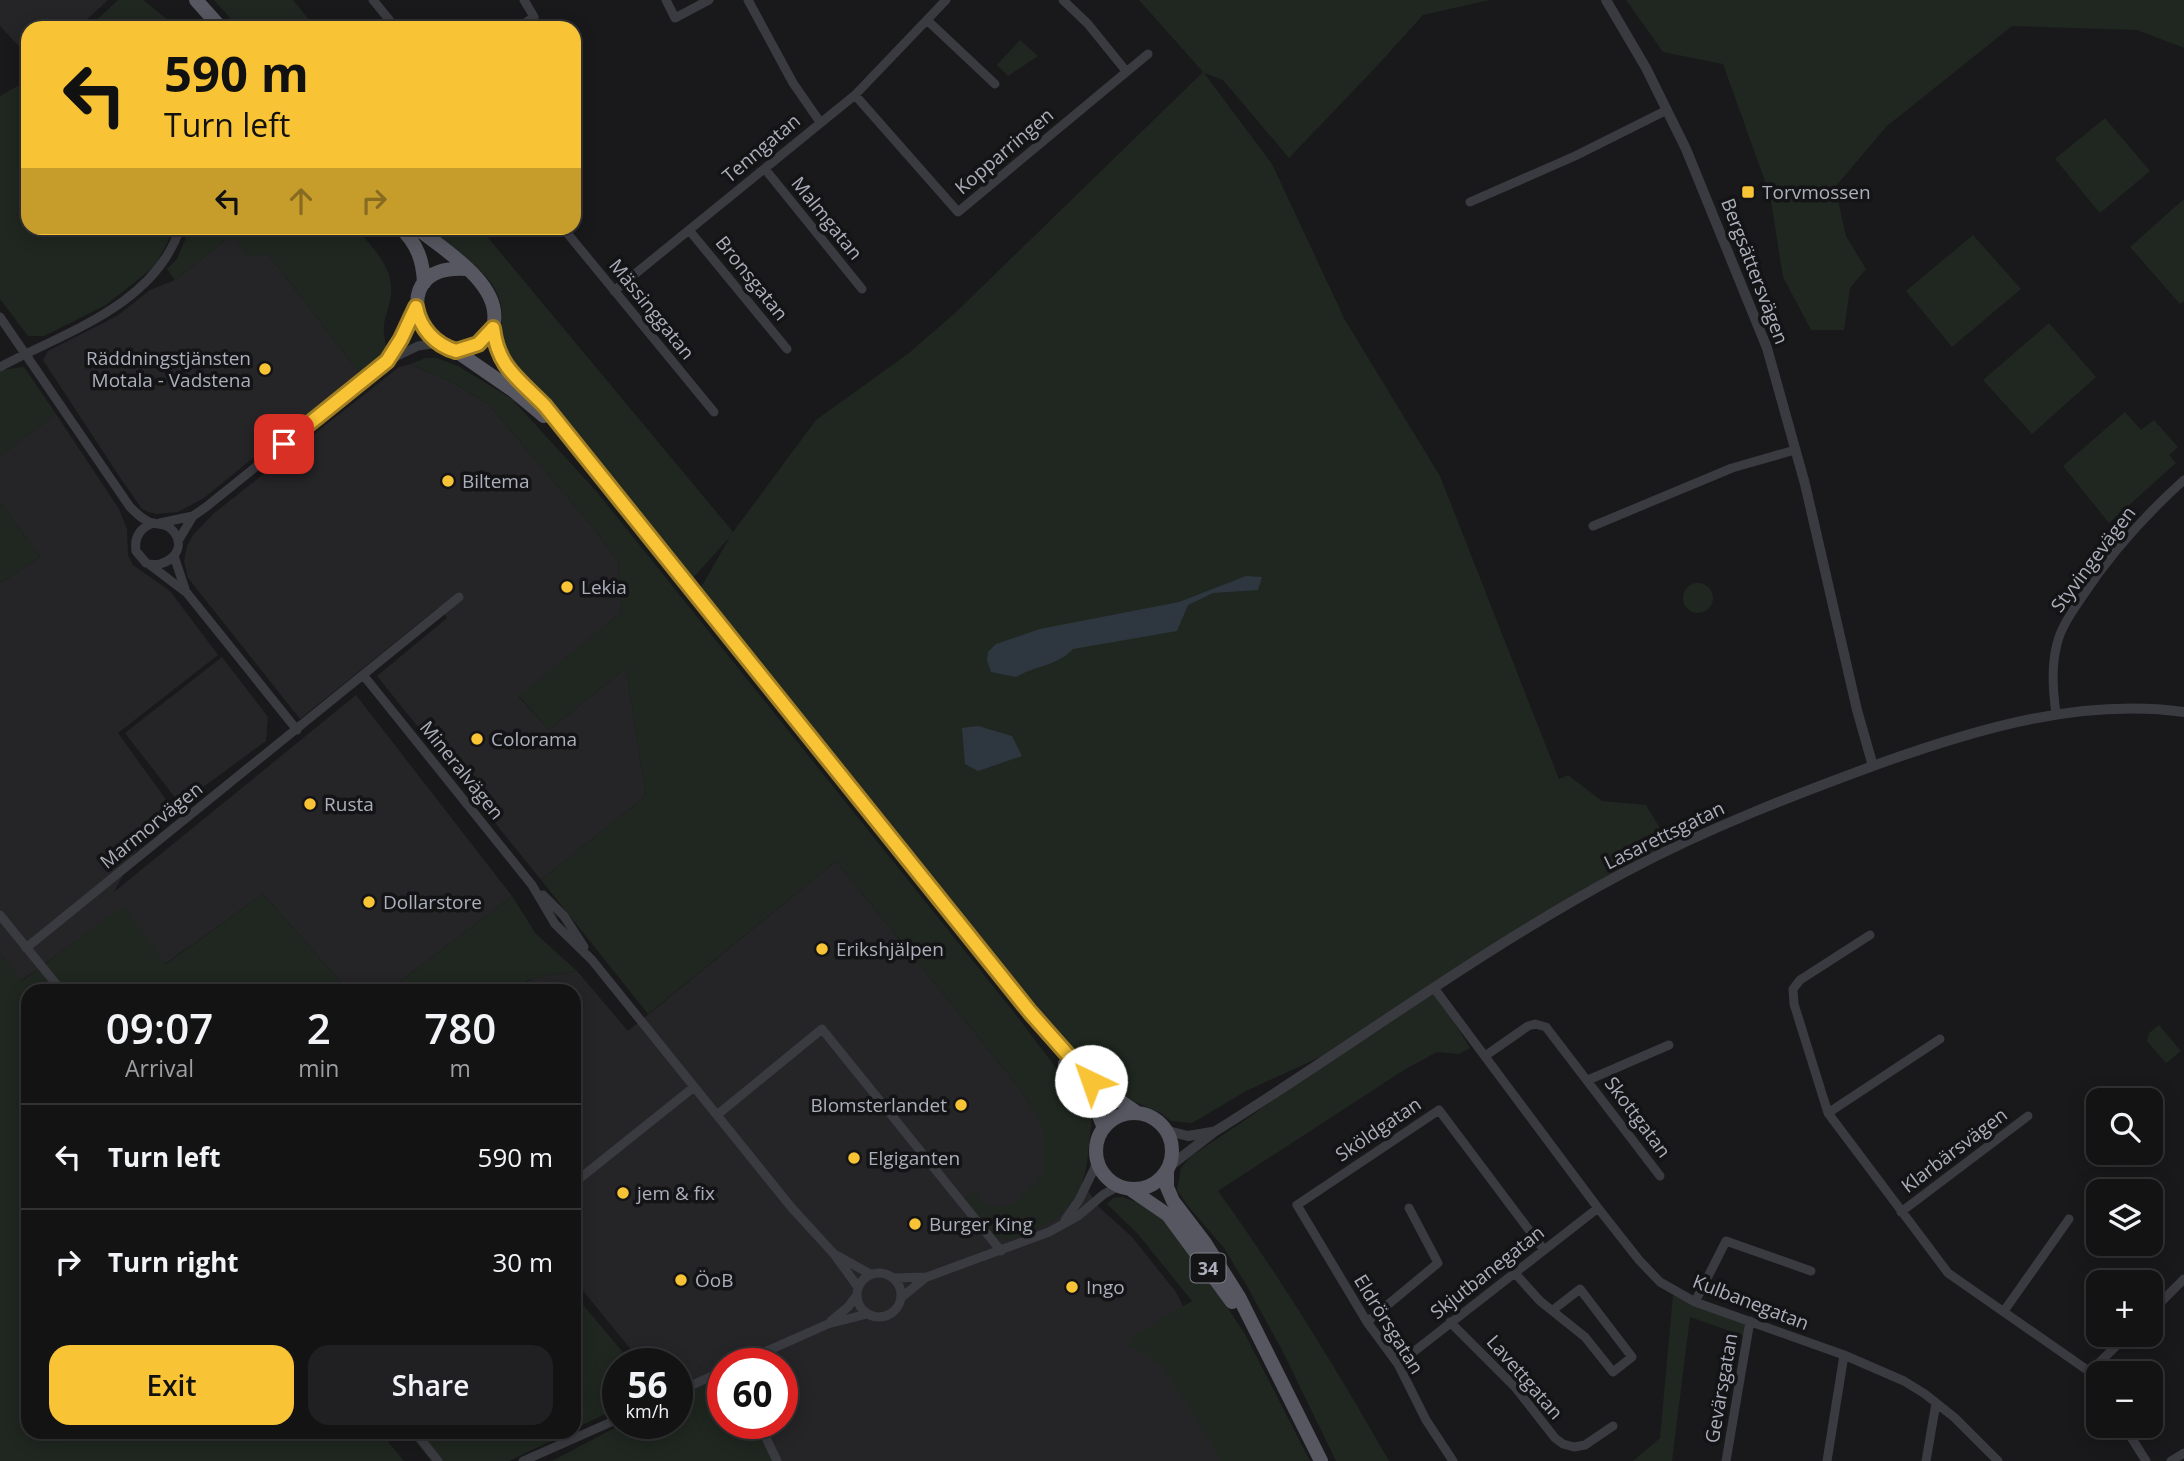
<!DOCTYPE html>
<meta charset="utf-8">
<style>
body{margin:0;font-family:"Open Sans",sans-serif;background:#202022;color:#f1f3f6;height:100vh;display:flex;flex-direction:column;font-size:26px;white-space:nowrap}
*{box-sizing:border-box;margin:0}
p{font-size:23px;color:#9d9ea0}
.icon{flex:none;width:38px;height:38px;fill:none;stroke:currentColor;stroke-width:2;stroke-linecap:round;stroke-linejoin:round}
.map{position:relative;flex:1;overflow:hidden}
.panel{position:absolute;left:21px;top:984px;width:560px;height:455px;display:flex;flex-direction:column;background:#131314;border-radius:21px;box-shadow:0 4px 18px #0003,0 0 0 2px #323234}
.panel>*{flex:none}
.banner{position:absolute;left:21px;top:21px;width:560px;height:214px;border-radius:21px;box-shadow:0 4px 18px #0003,0 0 0 2px #323234;background:#f8c335;color:#111;overflow:hidden}
.controls{position:absolute;left:2086px;top:1088px;display:grid;gap:14px}
.controls a{display:grid;place-items:center;width:77px;height:77px;border-radius:14px;background:#131314;box-shadow:0 4px 18px #0003,0 0 0 2px #323234;font-size:35px}
.speed{position:absolute;left:602px;top:1348px;display:flex;gap:14px;font-size:35px;font-weight:700;text-align:center}
.speed>*{display:grid;place-content:center;width:91px;height:91px;border-radius:50%;background:#131314;box-shadow:0 4px 18px #0003,0 0 0 2px #323234;line-height:1}
.speed small{font-size:18px;font-weight:400}
.speed .limit{border:10px solid #d22;background:#fff;color:#111}
.pin{position:absolute;display:grid;place-items:center;width:60px;height:60px;color:#fff;margin:-30px;border-radius:14px;box-shadow:0 4px 10px #0006}
.me{position:absolute;width:77px;margin:-38px;rotate:318deg;stroke-linejoin:round;filter:drop-shadow(0 0 5px #0008)}
.turn{display:flex;align-items:center;gap:24px;height:147px;padding:0 28px;font-size:32px}
.turn .icon{width:91px;height:91px;stroke-width:2.5}
.turn b{display:block;font-size:49px;line-height:60px}
.lanes{display:flex;align-items:center;height:66px;padding:0 28px;background:#0003;justify-content:center;gap:35px;direction:ltr}
.lanes .off{opacity:.35}
.eta{display:flex;justify-content:space-evenly;align-items:center;height:119px;text-align:center}
.eta b{font-size:42px;font-weight:600;line-height:49px}
.cta{display:flex;gap:14px;margin-top:auto;padding:14px 28px}
.cta a{flex:1;height:80px;border-radius:21px;background:#f8c335;color:#111;font-size:28px;font-weight:600;line-height:80px;text-align:center}
.cta a+a{background:#202022;color:#f1f3f6}
ul{padding:0;list-style:none}
li{display:flex;align-items:center;gap:21px;height:105px;padding:0 28px;border-top:2px solid #323234}
li div{flex:1}
li b{display:block;font-size:26px}
li em{font-style:normal}
.map>svg:first-child{display:block}
.built{fill:#252528}
.green{fill:#1f2720}
.water{fill:#2e3740}
.lines{fill:none;stroke-linecap:round;stroke-linejoin:round}
.minor{stroke:#3a3a41;stroke-width:9}
.tertiary{stroke:#3a3a41;stroke-width:10}
.primary{stroke:#565760;stroke-width:14}
.route-casing{stroke:#a17f22;stroke-width:18}
.route{stroke:#f8c335;stroke-width:12}
.poi-dot{fill:#f8c335;stroke:#141416;stroke-width:2.5}
.labels{text-anchor:middle;dominant-baseline:central;stroke-width:7;stroke-linejoin:round;paint-order:stroke}
.shield{fill:#141416;stroke:#7e808a;stroke-width:2}
.shield-label{font-size:18px;font-weight:bold;fill:#abafbb}
.street-label{font-size:19px;fill:#abafbb;stroke:#141416}
.poi-label{font-size:19px;fill:#abafbb;stroke:#141416;text-anchor:start}
</style>
<div class="map">
<svg width="2184" height="1461" viewBox="0 0 2184 1461">
<rect width="100%" height="100%" fill="#19191b"/>
<path class="built" d="M0,0h108l-30,28h-50v28l-28,-30z
M232,235l36,19 91,118 -155,126 -26,14 -22,2 -7,-2 -7,-3 -23,-33 -76,-116 5,-9 69,-35 33,-26 25,-10z
M410,364l44,19 34,21 105,123 25,34 4,51 -103,85 30,33 77,-62 20,128 -105,84 -164,-204 70,-58 -8,-11 -139,112 -112,-141 -4,-17 3,-15 6,-11 20,-21 186,-147z
M56,414l63,95 8,20 1,26 5,10 37,26 48,64 -100,78 57,79 -41,42 -20,38 242,-197 156,201 -123,94h-41l-85,-96 -98,70 -42,-57 -102,74 -21,-27v-371l40,-26 -40,-55v-46z
M222,657l46,60 -2,24 -86,63 -55,-71z
M836,861l182,225 81,121 33,30 44,55 84,169h-483l-18,-38h23v-60h-59v12l-46,20v-32h-35l-68,-83v-290h-61l21,-12 43,-7 51,60z"/>
<path class="green" d="M118,0h25l35,28h-90z
M214,0h79l23,28h-77z
M1139,0h350l-66,15 -47,52 -87,91 -66,-78 -19,-7 68,91 73,156 95,156 119,303 9,-4 34,26 44,4 26,43 -238,141 36,59 -11,6 -22,-2 -33,18 -186,121c62,86 118,177 171,270h-53l-53,-109 -35,-64 -24,-40 -37,-43 -10,-15 4,-22 9,-11 64,-43 88,-67 -94,43 -56,33 -21,-2 -10,-8 -26,-11 -27,-15 -24,-21 -324,-406 -60,-71 30,-52 -39,43c-39,-55 -82,-109 -126,-159 -18,-20 -39,-37 -55,-58 -12,-15 -7,-35 -8,-52 -3,-38 -51,-63 -79,-83h57l253,304 83,-112 93,-67 46,-40 248,-241z
M1626,0h558v48l-47,-18 -125,-4 -125,100 -52,61 11,49 20,33 -16,19 -6,42h-33l-28,-53 -13,-82 -47,-131 -60,-12z
M1020,40l18,16 -30,20 -11,-11z
M28,80v148h147l-20,38 -49,39 -62,31h-16l-28,-37v-203z
M2105,118l45,53 -50,42 -45,-54z
M2184,199v102l-4,3 -50,-57z
M190,228h166c18,21 41,42 34,73 -6,25 -9,22 -3,49l-28,22 -91,-118 -19,3 -17,-22 -57,45 -8,-11 10,-10z
M1973,235l48,54 -69,58 -46,-56z
M2049,323l47,54 -64,57 -49,-54z
M426,358h11l21,8 54,33 85,93 416,519 78,103c1,12 -1,21 -2,32 -4,44 -15,67 -57,85 -9,4 -22,11 -31,8 -11,-3 -29,-31 -36,-41l9,-7 11,14 18,2 12,-5 29,-29c3,-45 -1,-50 -26,-87l-182,-225 -188,153 -107,-134 105,-84 -20,-128 -77,62 -30,-34 103,-84 -4,-51 -25,-34 -105,-123 -34,-21 -44,-19z
M24,367l32,47 -56,42v-86z
M2125,412l16,18 13,-10 24,27 -9,8 7,8 -67,60 -46,-57z
M0,502l40,55 -40,26z
M1683 598a15 15 0 1 1 30 0a15 15 0 1 1-30 0Z
M263,894l85,96h-320v442h352l24,29h-404v-507l22,27 101,-75 43,58z
M512,896l24,38 41,37 -43,7 -26,12h-119z
M2159,1025l22,26 -15,12 -19,-22 2,-8z
M1122,1197l23,8 21,16 47,65 32,48 65,127h-89l-32,-55 -29,-42 -31,-19 2,-8 61,-36 -55,-68 -30,-29 6,-6z
M574,1294l58,69h-14v45l-44,21z
M1673,1295l72,28 -1,13 -54,-19 -18,144h-39l27,-23z
M723,1375v48h36l18,38h-225l72,-38h53v-28z
M408,1432h162l-61,29h-78z"/>
<path class="water" d="M1246,576l16,1 -4,13 -45,3 -25,12 -11,26 -104,18c-18,18 -36,16 -57,28l-25,-5 -4,-12 1,-8 8,-8 44,-15 139,-27z
M978,726l34,10 10,20 -44,15 -13,-7 -3,-36z"/>
<g class="lines">
<path class="minor" d="M373,0l23,28
M666,0l9,18 34,-18
M748,0l45,83 27,39
M1063,0l25,24 38,47
M927,20l68,64
M518,28l16,-11 -10,-17
M855,95l103,117 190,-158
M765,169l97,120
M1470,202l105,-46 92,-46
M563,228l151,184
M689,230l98,119
M614,291l241,-196 91,-95
M0,317l130,190c6,6 15,15 23,16 9,2 15,1 21,9 14,19 -9,38 -28,31l-10,-12c-2,-14 4,-23 17,-28
M388,360l13,-21 15,-32
M0,367c65,-35 155,-62 180,-139
M160,523l33,-7 13,-9 181,-146 31,-15 21,-3
M1593,526l139,-58 63,-18
M178,541l15,-25
M174,556l11,33
M150,565l37,28 110,137
M364,676l168,209 23,39 37,36 199,247 43,47 24,33
M2056,714c-3,-23 -5,-47 1,-70 4,-17 15,-32 25,-47 29,-44 63,-82 102,-117
M543,895l21,21 20,31
M0,915l61,75
M1870,935l-70,45 -7,9 1,15 34,109 120,160 142,99 8,13
M26,948l433,-351
M1434,988l164,220 41,52 21,22 35,20 149,53 60,26 21,13 30,24 43,43
M1485,1056l43,-30 7,-2 11,3 114,149
M1588,1080l81,-35
M1828,1113l112,-74
M717,1115l105,-86 179,222
M574,1183l120,-96
M1901,1212l127,-96
M1065,1220l14,-20 19,-39
M836,1255l34,19
M1514,1272l26,29 45,36 28,35 19,-15 -52,-68 -27,21
M857 1295a22 22 0 1 1 44 0a22 22 0 1 1-44 0Z
M894,1278l33,-1 122,-45 29,-16 26,-22 15,-8
M902,1297l23,-19
M1695,1302l31,-61 85,30
M2004,1311l65,-92
M2151,1312l33,-33
M831,1321l17,-14 9,-12
M1367,1322l71,-59 -29,-55
M1450,1322l65,65 40,51 8,6 11,3 11,-2 28,-19
M740,1363l88,-39 39,-10
M1398,1364l200,-156
M2090,1372l37,-37
M677,1392l46,-21
M759,1423l18,38
M2124,1426l22,35
M415,1432l23,29
M523,1461l95,-42
M1453,1461l-27,-41 -28,-56 -31,-42 -70,-117 142,-95 105,140
M1726,1461l24,-140
M1827,1461l17,-106
M1926,1461l10,-58
M2171,1461l13,-8"/>
<path class="tertiary" d="M1606,0l40,68 40,81 81,199 38,136 52,226 16,56
M1168,1131l20,5 24,-4
M1170,1166l44,-34c138,-86 268,-184 411,-260 83,-44 171,-78 259,-110 96,-34 197,-64 300,-50"/>
<path class="primary" d="M196,0l25,28
M401,228c16,16 22,32 23,55
M417,228c27,22 83,55 77,94 -2,12 -13,22 -24,27 -48,18 -88,-87 -3,-80
M493,328c5,40 26,51 52,78l485,606 61,69 45,31
M456,351l58,40 30,25
M1065,1064l28,37 11,27
M1096 1151a38 38 0 1 1 76 0a38 38 0 1 1-76 0Z
M1167,1172v15l6,14 32,42 34,54 82,164
M1130,1189l38,26 64,87"/>
</g>
<g class="lines">
<g class="route-casing">
<path id="route" d="M284,444l103,-83 14,-22 15,-32c4,21 19,38 40,44l22,-7 15,-16c5,40 26,51 52,78l485,606 61,69"/>
</g>
<use href="#route" class="route"/>
</g>
<g class="poi-dot">
<rect x="1741" y="185" width="14" height="14" rx="3.5"/>
<circle cx="265" cy="369" r="7"/>
<circle cx="448" cy="481" r="7"/>
<circle cx="567" cy="587" r="7"/>
<circle cx="477" cy="739" r="7"/>
<circle cx="310" cy="804" r="7"/>
<circle cx="369" cy="902" r="7"/>
<circle cx="822" cy="949" r="7"/>
<circle cx="961" cy="1105" r="7"/>
<circle cx="854" cy="1158" r="7"/>
<circle cx="623" cy="1193" r="7"/>
<circle cx="915" cy="1224" r="7"/>
<circle cx="681" cy="1280" r="7"/>
<circle cx="1072" cy="1287" r="7"/>
</g>
<g class="labels">
<rect class="shield" x="1190.5" y="1253.5" width="35" height="29" rx="5"/>
<g class="shield-label">
<text x="1208" y="1268">34</text>
</g>
<g class="street-label">
<text transform="translate(761 148) rotate(-40)">Tenngatan</text>
<text transform="translate(1004 151) rotate(-40)">Kopparringen</text>
<text transform="translate(827 218) rotate(51)">Malmgatan</text>
<text transform="translate(1755 271) rotate(69)">Bergsättersvägen</text>
<text transform="translate(752 278) rotate(51)">Bronsgatan</text>
<text transform="translate(652 309) rotate(51)">Mässinggatan</text>
<text transform="translate(2093 559) rotate(-53)">Styvingevägen</text>
<text transform="translate(462 770) rotate(51)">Mineralvägen</text>
<text transform="translate(151 825) rotate(-39)">Marmorvägen</text>
<text transform="translate(1664 835) rotate(-26)">Lasarettsgatan</text>
<text transform="translate(1638 1117) rotate(53)">Skottgatan</text>
<text transform="translate(1378 1129) rotate(-34)">Sköldgatan</text>
<text transform="translate(1954 1150) rotate(-37)">Klarbärsvägen</text>
<text transform="translate(1487 1272) rotate(-38)">Skjutbanegatan</text>
<text transform="translate(1751 1302) rotate(21)">Kulbanegatan</text>
<text transform="translate(1389 1324) rotate(58)">Eldrörsgatan</text>
<text transform="translate(1525 1377) rotate(49)">Lavettgatan</text>
<text transform="translate(1721 1388) rotate(-80)">Gevärsgatan</text>
</g>
<g class="poi-label">
<text x="1762" y="192">Torvmossen</text>
<text x="251" y="358" text-anchor="end">Räddningstjänsten<tspan x="251" dy="22">Motala - Vadstena</tspan></text>
<text x="462" y="481">Biltema</text>
<text x="581" y="587">Lekia</text>
<text x="491" y="739">Colorama</text>
<text x="324" y="804">Rusta</text>
<text x="383" y="902">Dollarstore</text>
<text x="836" y="949">Erikshjälpen</text>
<text x="947" y="1105" text-anchor="end">Blomsterlandet</text>
<text x="868" y="1158">Elgiganten</text>
<text x="637" y="1193">jem &amp; fix</text>
<text x="929" y="1224">Burger King</text>
<text x="695" y="1280">ÖoB</text>
<text x="1086" y="1287">Ingo</text>
</g>
</g>
</svg>
<div class="controls">
<a><svg class="icon" aria-label="search" viewBox="0 0 24 24"><circle cx="10" cy="10" r="6"/><path d="M15 15l6 6"/></svg></a>
<a><svg class="icon" aria-label="layers" viewBox="0 0 24 24"><path d="M12 4l9 5-9 5-9-5zM3 14l9 5 9-5"/></svg></a>
<a>+</a>
<a>−</a>
</div>
<div class="speed"><div>56<small>km/h</small></div><div class="limit">60</div></div>
<div class="pin" style="left:284px;top:444px;background:#d93025"><svg class="icon" aria-label="arrive" viewBox="0 0 24 24"><path d="M6 21V4h12l-3 4 3 4H6"/></svg></div>
<svg class="me" style="left:1091px;top:1081px" viewBox="-20 -20 40 40"><circle r="19" fill="#fff"/><path d="M0-13L10 11 0 6-10 11z" fill="#f8c335"/></svg>
<div class="banner">
<div class="turn"><svg class="icon" aria-label="left" viewBox="0 0 24 24"><path d="M17 20v-9H6M10 6l-5 5 5 5"/></svg><div><b>590 m</b>Turn left</div></div>
<div class="lanes"><svg class="icon" aria-label="left" viewBox="0 0 24 24"><path d="M17 20v-9H6M10 6l-5 5 5 5"/></svg><svg class="icon off" aria-label="ahead" viewBox="0 0 24 24"><path d="M12 20V5M6 11l6-6 6 6"/></svg><svg class="icon off" aria-label="right" viewBox="0 0 24 24"><path d="M7 20v-9h11M14 6l5 5-5 5"/></svg></div>
</div>
<section class="panel">
<div class="eta">
<div><b>09:07</b><p>Arrival</p></div>
<div><b>2</b><p>min</p></div>
<div><b>780</b><p>m</p></div>
</div>
<ul>
<li><svg class="icon" aria-label="left" viewBox="0 0 24 24"><path d="M17 20v-9H6M10 6l-5 5 5 5"/></svg><div><b>Turn left</b></div><em>590 m</em></li>
<li><svg class="icon" aria-label="right" viewBox="0 0 24 24"><path d="M7 20v-9h11M14 6l5 5-5 5"/></svg><div><b>Turn right</b></div><em>30 m</em></li>
</ul>
<div class="cta"><a>Exit</a><a>Share</a></div>
</section>
</div>
